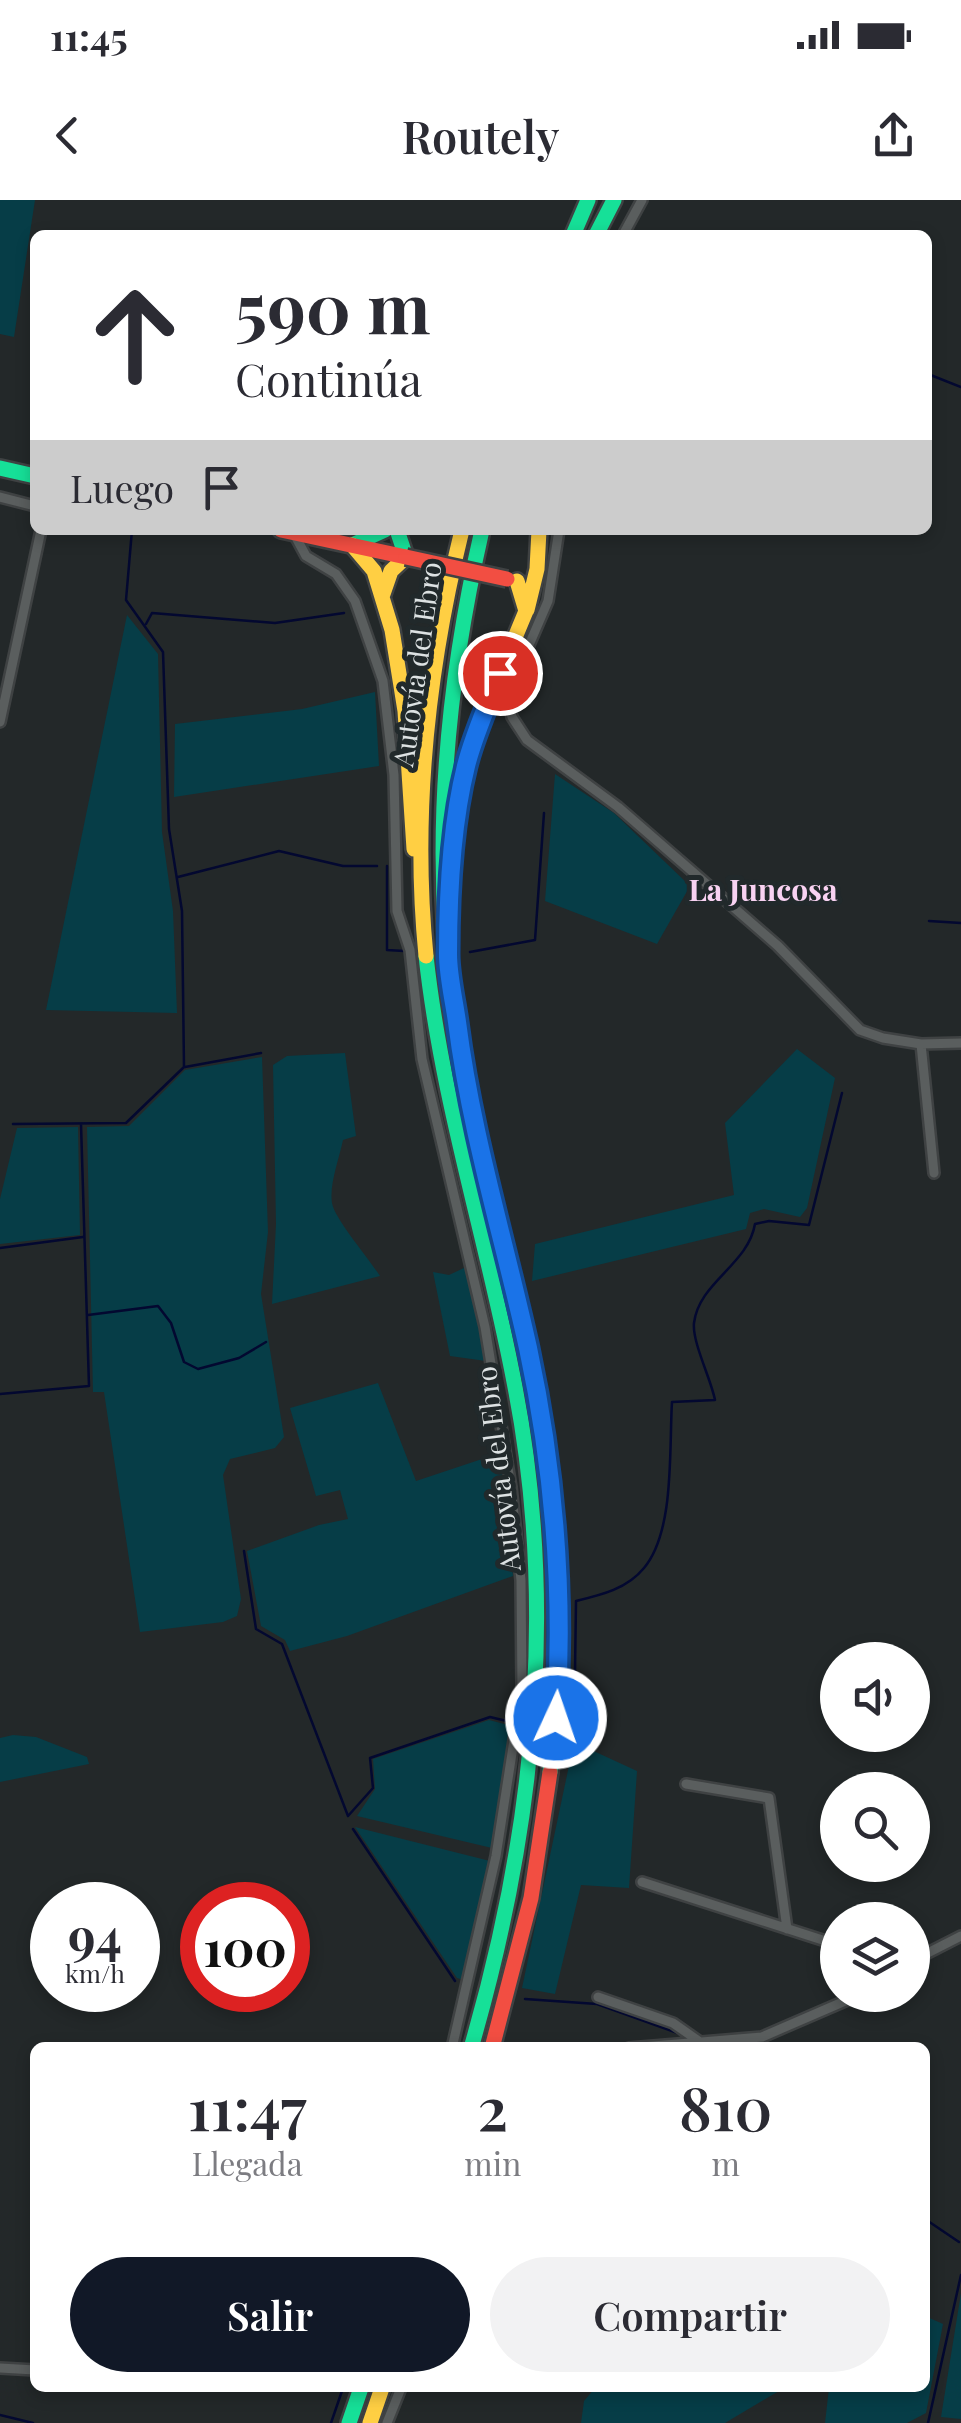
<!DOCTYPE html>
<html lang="es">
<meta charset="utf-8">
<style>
body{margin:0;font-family:"Playfair Display",serif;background:#f2f2f3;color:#2b2b33;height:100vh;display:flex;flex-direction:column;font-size:38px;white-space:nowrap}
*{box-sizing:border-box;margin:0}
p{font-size:32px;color:#7c7c81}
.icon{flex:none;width:55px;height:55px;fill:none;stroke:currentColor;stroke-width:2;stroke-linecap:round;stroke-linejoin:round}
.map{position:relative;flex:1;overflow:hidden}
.side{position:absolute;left:30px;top:1842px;width:900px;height:350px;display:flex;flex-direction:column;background:#fff;border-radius:15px;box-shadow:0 5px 15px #0003}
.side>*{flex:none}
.guide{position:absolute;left:30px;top:30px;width:902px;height:305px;border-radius:15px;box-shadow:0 5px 15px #0003;background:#fff;color:#2b2b33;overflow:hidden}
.tools{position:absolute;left:820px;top:1442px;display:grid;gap:20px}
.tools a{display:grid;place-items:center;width:110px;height:110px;border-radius:50%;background:#fff;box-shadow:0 5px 15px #0003;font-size:50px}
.speed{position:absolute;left:30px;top:1682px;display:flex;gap:20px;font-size:50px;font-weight:700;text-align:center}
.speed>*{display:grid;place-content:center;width:130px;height:130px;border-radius:50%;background:#fff;box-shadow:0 5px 15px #0003;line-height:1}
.speed small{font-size:25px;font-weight:400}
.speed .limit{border:15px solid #d22;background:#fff;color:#111}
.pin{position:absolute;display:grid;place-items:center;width:85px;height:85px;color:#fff;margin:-42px;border:5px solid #fff;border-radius:50%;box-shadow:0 2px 10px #0007}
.me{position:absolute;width:110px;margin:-55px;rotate:3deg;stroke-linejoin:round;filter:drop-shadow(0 0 8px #0008)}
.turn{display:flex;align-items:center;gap:35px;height:210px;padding:0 40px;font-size:45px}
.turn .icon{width:130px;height:130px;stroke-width:2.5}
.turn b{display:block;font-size:70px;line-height:85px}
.then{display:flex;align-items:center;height:95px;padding:0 40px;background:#0003;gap:20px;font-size:38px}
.eta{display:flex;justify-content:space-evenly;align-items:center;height:170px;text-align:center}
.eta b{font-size:60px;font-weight:600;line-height:70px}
.cta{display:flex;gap:20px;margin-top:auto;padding:20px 40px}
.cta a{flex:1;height:115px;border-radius:60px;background:#111827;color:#fff;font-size:40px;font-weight:600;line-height:115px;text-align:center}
.cta a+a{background:#f2f2f3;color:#2b2b33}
.status{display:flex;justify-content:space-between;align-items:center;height:70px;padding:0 50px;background:#fff;direction:ltr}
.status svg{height:28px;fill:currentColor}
header{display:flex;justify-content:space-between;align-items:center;height:130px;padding:0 40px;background:#fff;font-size:45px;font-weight:600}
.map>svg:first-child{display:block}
.green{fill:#063d47}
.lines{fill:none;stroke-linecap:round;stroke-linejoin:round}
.stream{stroke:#030830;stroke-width:2.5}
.street-casing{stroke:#3f4243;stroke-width:14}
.fast-casing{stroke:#3f4243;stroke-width:20}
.slow-casing{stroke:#3f4243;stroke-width:20}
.jam-casing{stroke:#3f4243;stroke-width:20}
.street{stroke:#5a5e5e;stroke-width:9}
.fast{stroke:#16e098;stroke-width:15}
.slow{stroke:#ffcf43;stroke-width:15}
.jam{stroke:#f24e42;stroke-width:15}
.jam-bridge-casing{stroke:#3f4243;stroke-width:20;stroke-linecap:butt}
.jam-bridge{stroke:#f24e42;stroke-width:15}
.route-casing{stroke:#114b97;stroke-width:25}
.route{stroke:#1a73e8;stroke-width:18}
.labels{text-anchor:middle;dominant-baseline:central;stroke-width:10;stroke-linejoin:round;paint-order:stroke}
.street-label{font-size:28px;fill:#dde2e3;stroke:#21292b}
.neighbourhood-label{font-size:30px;font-weight:bold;fill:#f8d2f2;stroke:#21292b}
</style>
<div class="status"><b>11:45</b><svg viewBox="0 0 49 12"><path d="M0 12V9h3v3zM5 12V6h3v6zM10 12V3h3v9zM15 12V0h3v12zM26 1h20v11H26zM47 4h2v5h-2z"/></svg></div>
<header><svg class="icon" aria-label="back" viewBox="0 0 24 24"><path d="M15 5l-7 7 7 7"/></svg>Routely<svg class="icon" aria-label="share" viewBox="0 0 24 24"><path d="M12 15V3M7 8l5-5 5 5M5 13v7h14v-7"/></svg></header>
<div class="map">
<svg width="961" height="2223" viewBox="0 0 961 2223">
<rect width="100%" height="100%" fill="#232829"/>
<path class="green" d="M0,0h35l-21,137 -14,-3z
M127,415l31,39 4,178 11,79 4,102 -131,-3z
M375,492l4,74 -205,31 1,-73 127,-15z
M555,574l59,39 76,73 -33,58 -112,-43z
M797,849l38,29 -28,130 -7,9 -36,-8 -14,4 -4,16 -214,52 3,-37 199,-49 -9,-72z
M345,853l11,83 -13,4c-4,19 -14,45 -11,63 2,15 38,57 48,73l-108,28 4,-80 -3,-159 14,-9z
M262,857l6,175 -7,62 23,143 -9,11 -45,11 -7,16 18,124 -4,17 -14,6 -83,10 -36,-240h-11l-6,-265 42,-1 56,-56z
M78,927l2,108 -80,9v-45l17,-71z
M466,1067l20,94 -36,-5 -17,-84 16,3z
M378,1183l38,98 84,-28 13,123 -166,60 -57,15 -5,-11 -24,-14 -14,-75 72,-26 29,-6 -8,-29 -24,6 -26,-88z
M489,1520l23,6 -20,122 -135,-32 18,-27 -2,-30z
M13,1535l23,2 51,20 2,7 -89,18v-44z
M574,1542l63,29 -8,117 -48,-3 -26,109 -33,-6z
M355,1627l135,34 -26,119 -7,-2z
M961,2093v126l-20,-2z
M925,2116l18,8 -17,89 -19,10h-82l4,-35h96z
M595,2188h189l-59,35h-144l3,-22z"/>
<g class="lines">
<path class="stream" d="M928,174l33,13
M146,424l6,-11 123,10 69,-10
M387,666v84l17,1
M178,677l101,-26 64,15h34
M929,721l32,2
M470,752l65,-12 9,-127
M185,867l76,-14
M13,924l113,-1 58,-56 -2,-156 -13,-82 -6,-177 -37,-52 6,-70
M0,1048l83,-11
M88,1115l70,-9 13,17 13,39 14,7 41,-11 27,-16
M0,1194l89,-8 -8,-262
M244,1351l12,78 26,15 66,172 25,-28 -3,-30 120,-41 21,5
M574,1542l2,-141c25,-6 51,-12 68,-33 31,-37 25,-119 28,-166l43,-2c-4,-21 -23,-58 -21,-77 5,-41 54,-58 61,-99l14,-3 40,4 33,-132
M353,1629l102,152
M525,1799l72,5 86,31
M925,2019l34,23
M0,2215l33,8
M331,2223l12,-35
M928,2223l33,-148"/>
<g class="street-casing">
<path id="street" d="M623,35l19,-35
M0,297l35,9
M559,330l-11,71 -35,81 -4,21 3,14 15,23 91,67 160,139 82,84 23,8 38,6 40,-1
M293,332l13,24 30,18 19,27 28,80 11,94 3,136 13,39 12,109 63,268 26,160 10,93 1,109 -26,167 -44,192
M0,522l41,-192
M921,844l13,129
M686,1584l83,14 18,131
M642,1682l196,63
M912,1761l49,-25
M598,1797l75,26 27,19
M629,1848l133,-11 97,-42
M0,2168l35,2
M387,2223l14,-35"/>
</g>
<g class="fast-casing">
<path id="fast" d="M573,35l15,-35
M596,35l18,-35
M0,268l35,8
M397,330l9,27
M482,330c-36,157 -51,320 -28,481 16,115 50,226 74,340 29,138 39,281 22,421
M352,345l33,-15
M426,756c16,147 62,287 89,431 43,223 19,445 -44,661
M349,2223l12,-35"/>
</g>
<g class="slow-casing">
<path id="slow" d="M352,345l22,26 18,59 13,81 9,138
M383,394l8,-23 15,-14
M527,410l10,-41 2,-39
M453,657l7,-61 16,-65 50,-120 -9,-30
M426,756c-14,-142 2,-288 36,-426
M370,2223l12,-35"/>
</g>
<g class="jam-casing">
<path id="jam" d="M281,330l125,27
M492,1848l39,-150 19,-126"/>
</g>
<use href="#street" class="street"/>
<use href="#fast" class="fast"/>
<use href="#slow" class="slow"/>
<use href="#jam" class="jam"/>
<g class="jam-bridge-casing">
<path id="jam-bridge" d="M406,357l101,22"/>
</g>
<use href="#jam-bridge" class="jam-bridge"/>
</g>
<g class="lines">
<g class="route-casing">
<path id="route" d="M500,473c-12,31 -26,61 -34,93 -15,60 -18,127 -18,188 0,22 6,46 9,68 14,111 47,217 71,326 26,121 36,247 28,370"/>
</g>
<use href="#route" class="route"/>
</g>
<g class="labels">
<g class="street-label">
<text transform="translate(416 464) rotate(-82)">Autovía del Ebro</text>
<text transform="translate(497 1269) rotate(-97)">Autovía del Ebro</text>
</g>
<g class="neighbourhood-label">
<text x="763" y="689">La Juncosa</text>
</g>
</g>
</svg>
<div class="tools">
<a><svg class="icon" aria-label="sound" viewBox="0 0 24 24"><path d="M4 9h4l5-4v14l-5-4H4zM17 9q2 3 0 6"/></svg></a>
<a><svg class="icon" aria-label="search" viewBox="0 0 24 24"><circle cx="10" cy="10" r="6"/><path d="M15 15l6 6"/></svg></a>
<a><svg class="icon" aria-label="layers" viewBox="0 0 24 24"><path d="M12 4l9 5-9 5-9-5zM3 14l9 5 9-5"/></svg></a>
</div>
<div class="speed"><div>94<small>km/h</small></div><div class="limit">100</div></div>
<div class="pin" style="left:500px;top:473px;background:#d93025"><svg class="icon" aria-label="arrive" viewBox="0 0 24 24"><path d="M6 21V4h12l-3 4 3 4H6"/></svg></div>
<svg class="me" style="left:556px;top:1518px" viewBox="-20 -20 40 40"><circle r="17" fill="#1a73e8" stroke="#fff" stroke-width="3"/><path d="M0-11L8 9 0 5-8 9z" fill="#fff"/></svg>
<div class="guide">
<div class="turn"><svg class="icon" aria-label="ahead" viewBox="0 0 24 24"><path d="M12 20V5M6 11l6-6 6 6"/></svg><div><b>590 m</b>Continúa</div></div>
<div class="then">Luego<svg class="icon" aria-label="arrive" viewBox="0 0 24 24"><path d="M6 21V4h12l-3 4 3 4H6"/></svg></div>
</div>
<section class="side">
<div class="eta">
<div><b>11:47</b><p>Llegada</p></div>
<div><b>2</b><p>min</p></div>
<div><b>810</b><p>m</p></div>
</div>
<div class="cta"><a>Salir</a><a>Compartir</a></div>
</section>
</div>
